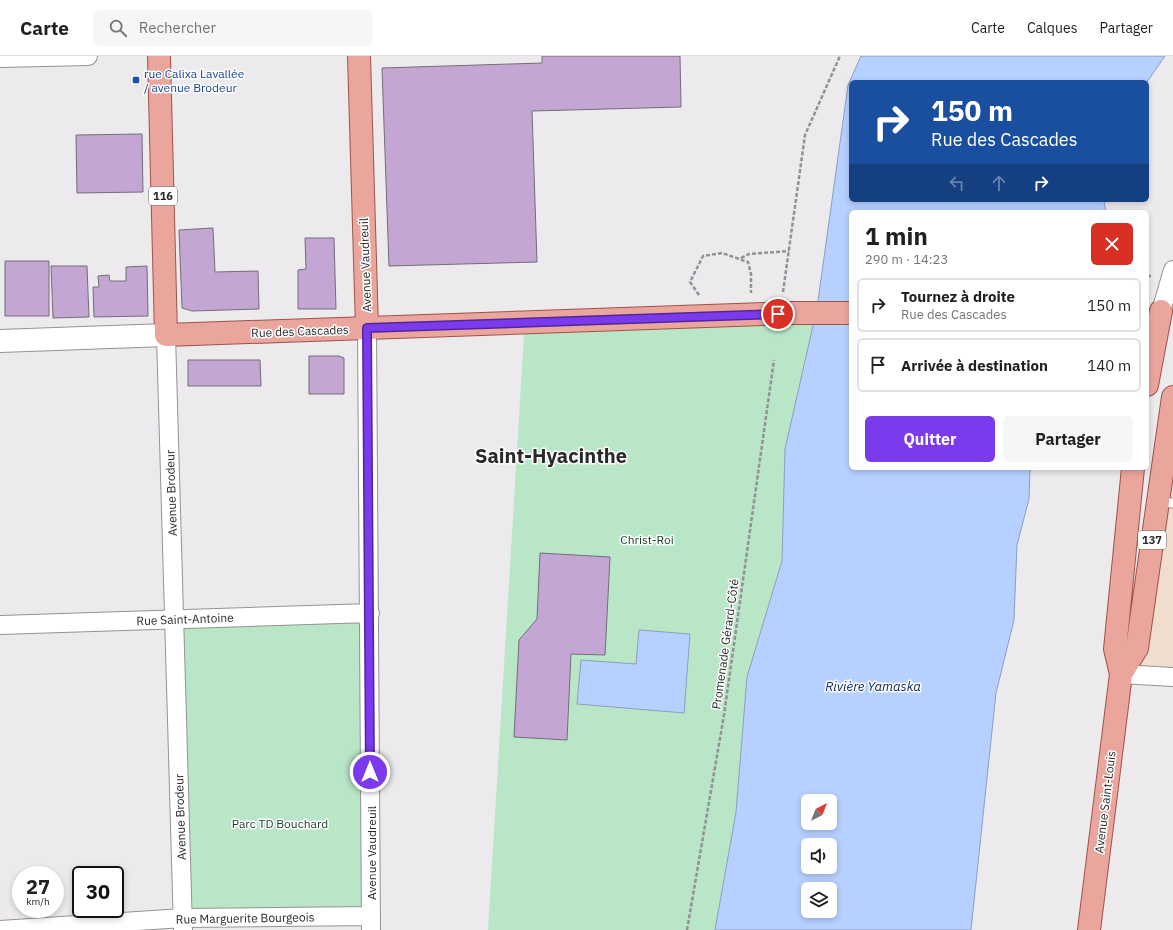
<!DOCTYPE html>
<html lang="fr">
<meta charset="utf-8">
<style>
body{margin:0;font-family:"IBM Plex Sans",sans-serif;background:#f6f6f6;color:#202124;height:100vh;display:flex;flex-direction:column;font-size:15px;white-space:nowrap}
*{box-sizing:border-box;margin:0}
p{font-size:13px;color:#757577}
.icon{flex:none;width:22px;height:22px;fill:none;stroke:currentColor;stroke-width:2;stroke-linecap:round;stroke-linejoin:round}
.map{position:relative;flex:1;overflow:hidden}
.sheet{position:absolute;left:849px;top:154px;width:300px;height:260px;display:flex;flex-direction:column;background:#fff;border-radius:6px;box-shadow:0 2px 6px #0003}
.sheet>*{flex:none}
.banner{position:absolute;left:849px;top:24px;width:300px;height:122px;border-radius:6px;box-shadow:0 2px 6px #0003;background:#1a4fa0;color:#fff;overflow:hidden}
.needle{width:26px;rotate:42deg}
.tools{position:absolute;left:801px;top:738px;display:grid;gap:8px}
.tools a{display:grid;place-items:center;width:36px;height:36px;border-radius:6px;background:#fff;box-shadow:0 2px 6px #0003;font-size:20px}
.speed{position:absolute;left:12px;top:810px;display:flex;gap:8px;font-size:20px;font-weight:700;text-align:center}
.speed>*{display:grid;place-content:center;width:52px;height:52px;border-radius:50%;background:#fff;box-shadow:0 2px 6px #0003;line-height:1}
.speed small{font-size:10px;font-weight:400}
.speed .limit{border:2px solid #111;border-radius:6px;background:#fff;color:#111}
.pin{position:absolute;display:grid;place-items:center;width:34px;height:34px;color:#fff;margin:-17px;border:2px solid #fff;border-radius:50%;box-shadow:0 1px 4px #0007}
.me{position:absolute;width:44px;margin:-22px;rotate:0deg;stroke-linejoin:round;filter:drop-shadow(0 0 3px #0008)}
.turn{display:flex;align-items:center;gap:14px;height:84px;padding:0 16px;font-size:18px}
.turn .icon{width:52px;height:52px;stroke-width:2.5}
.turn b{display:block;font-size:28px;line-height:34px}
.lanes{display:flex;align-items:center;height:38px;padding:0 16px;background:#0003;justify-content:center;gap:20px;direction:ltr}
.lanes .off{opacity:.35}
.round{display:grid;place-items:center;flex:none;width:42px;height:42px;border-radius:6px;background:#f6f6f6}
.headline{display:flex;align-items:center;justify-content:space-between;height:68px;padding:0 16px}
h1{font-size:24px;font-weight:800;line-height:30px}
.button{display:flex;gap:8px;margin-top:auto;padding:8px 16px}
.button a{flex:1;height:46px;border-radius:6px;background:#7c3aed;color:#fff;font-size:16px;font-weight:800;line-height:46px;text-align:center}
.button a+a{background:#f6f6f6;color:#202124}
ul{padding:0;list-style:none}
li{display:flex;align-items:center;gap:12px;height:54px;margin:0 8px 6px;padding:0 8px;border:2px solid #e0e0e0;border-radius:6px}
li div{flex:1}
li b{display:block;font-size:15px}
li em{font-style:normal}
header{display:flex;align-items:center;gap:24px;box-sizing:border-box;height:56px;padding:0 20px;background:#fff;border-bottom:1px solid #e0e0e0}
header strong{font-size:19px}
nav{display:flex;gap:22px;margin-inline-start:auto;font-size:14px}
.search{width:280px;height:36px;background:#f6f6f6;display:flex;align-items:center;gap:10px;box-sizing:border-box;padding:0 14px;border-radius:6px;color:#757577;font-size:15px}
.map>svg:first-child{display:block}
.commercial{fill:#f1ddce}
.green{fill:#b8e6c7}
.water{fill:#b6d0ff;stroke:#8c9ebf;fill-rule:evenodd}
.building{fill:#c3a6d3;stroke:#726f73}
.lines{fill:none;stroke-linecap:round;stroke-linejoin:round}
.lane-casing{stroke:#959296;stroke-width:11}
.street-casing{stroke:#959296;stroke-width:20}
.secondary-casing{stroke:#959296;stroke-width:24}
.primary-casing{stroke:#9e534a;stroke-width:24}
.path{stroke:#939194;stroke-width:2.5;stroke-dasharray:4 2;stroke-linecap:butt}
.lane{stroke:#fff;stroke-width:9}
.street{stroke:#fff;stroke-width:18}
.secondary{stroke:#fff;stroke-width:22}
.primary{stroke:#eaa69d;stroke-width:22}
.route-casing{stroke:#51269a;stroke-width:10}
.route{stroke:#7c3aed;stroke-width:7}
.transit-dot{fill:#1a4fb4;stroke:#fff;stroke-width:1.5}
.labels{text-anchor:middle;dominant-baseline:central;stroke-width:3;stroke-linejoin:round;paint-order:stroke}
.shield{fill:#fff;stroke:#6a696a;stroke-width:1}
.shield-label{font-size:11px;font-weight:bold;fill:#2a292a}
.transit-label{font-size:12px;fill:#164399;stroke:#fff;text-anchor:start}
.street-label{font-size:12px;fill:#2a292a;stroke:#fff}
.park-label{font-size:12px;fill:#143b25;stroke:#fff}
.water-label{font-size:13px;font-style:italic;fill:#0e2b60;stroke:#fff}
.town-label{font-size:20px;font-weight:bold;fill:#2a292a;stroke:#fff}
</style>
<header>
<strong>Carte</strong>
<div class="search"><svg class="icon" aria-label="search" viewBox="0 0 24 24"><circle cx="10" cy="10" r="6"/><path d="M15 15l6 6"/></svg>Rechercher</div>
<nav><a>Carte</a><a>Calques</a><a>Partager</a></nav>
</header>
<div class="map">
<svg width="1173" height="874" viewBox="0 0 1173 874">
<rect width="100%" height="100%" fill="#edeaee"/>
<path class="commercial" d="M1173,390v231l-35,-2 20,-179z"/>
<path class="green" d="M817,252l-32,141 -3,112 -35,116 -11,135 -21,118h-227l37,-612z
M369,552l10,312 -192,2 -8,-309z"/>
<path class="water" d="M861,0h304l-18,26h-296v118h253l2,12h-255v256h179l-1,31 -12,46 -3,75 -18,73 -25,237h-256l21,-118 11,-135 35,-116 3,-112 32,-141 31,-223zM808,745h22v22h-22zM808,789h22v22h-22zM808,833h22v22h-22z
M639,574l51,4 -6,79 -107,-9 4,-44 55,4z"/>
<path class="building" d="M542,0h138l1,51 -149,4 5,151 -148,4 -7,-198 160,-5z
M142,78l1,58 -66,1 -1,-58z
M213,172l2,44 43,-1 1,38 -67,2 -10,-3 -3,-78z
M305,182h29l2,71h-38v-39l8,-1z
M5,205h44v55h-44z
M51,210h36l2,51 -36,1z
M147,210l1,50 -54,1 -1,-30h6l-1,-11 11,-1 1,6h16v-14z
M309,300h30l5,2v36h-35z
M188,304h72l1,26h-73z
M540,497l70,4 -5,98 -34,-1 -4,86 -53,-3 5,-97 18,-21z"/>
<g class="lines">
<g class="lane-casing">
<path id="lane" d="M1158,446l15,1"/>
</g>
<g class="street-casing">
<path id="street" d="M0,2l88,-2
M1161,255l12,-41
M367,272l4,602
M166,279l17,595
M0,569l370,-12
M1121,618l52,3
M0,874l183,-12 188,-2"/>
</g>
<g class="secondary-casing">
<path id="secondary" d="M0,285l166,-6"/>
</g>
<g class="primary-casing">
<path id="primary" d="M159,0l7,279 625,-22h60
M359,0l8,272
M1147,329l14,-74
M1121,618l-6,-25 18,-181
M1089,874l32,-256 16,-26 36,-251"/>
</g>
<path class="path" d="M741,202l8,-4 40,-3
M1147,220h6
M783,236l22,-157 35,-79
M699,239l-9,-13 13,-26 19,-3 26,9 3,12v19
M687,874l37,-215 50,-355"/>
<use href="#lane" class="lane"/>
<use href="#street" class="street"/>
<use href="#secondary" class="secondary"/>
<use href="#primary" class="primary"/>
</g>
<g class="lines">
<g class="route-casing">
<path id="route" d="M370,716l-3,-444 411,-14"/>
</g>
<use href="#route" class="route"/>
</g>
<rect class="transit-dot" x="132" y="20" width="8" height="8" rx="2"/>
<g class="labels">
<g class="shield">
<rect x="149" y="131" width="28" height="18" rx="3"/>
<rect x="1138" y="475" width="28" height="18" rx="3"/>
</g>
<g class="shield-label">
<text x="163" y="140">116</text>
<text x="1152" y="484">137</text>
</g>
<g class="transit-label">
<text x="144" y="17">rue Calixa Lavallée<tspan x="144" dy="14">/ avenue Brodeur</tspan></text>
</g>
<g class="street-label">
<text transform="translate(365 209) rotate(-92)">Avenue Vaudreuil</text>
<text transform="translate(300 275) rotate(-2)">Rue des Cascades</text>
<text transform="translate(171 437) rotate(-92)">Avenue Brodeur</text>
<text transform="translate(185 563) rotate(-2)">Rue Saint-Antoine</text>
<text transform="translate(725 588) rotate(-82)">Promenade Gérard-Côté</text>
<text transform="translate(1105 746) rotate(-83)">Avenue Saint-Louis</text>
<text transform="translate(180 761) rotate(-92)">Avenue Brodeur</text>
<text transform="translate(371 797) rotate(-90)">Avenue Vaudreuil</text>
<text transform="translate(245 862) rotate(-1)">Rue Marguerite Bourgeois</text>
</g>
<g class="park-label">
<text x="647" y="483">Christ-Roi</text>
<text x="280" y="767">Parc TD Bouchard</text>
</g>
<g class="water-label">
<text x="873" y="630">Rivière Yamaska</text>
</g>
<g class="town-label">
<text x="551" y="399">Saint-Hyacinthe</text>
</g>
</g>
</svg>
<div class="tools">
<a><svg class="needle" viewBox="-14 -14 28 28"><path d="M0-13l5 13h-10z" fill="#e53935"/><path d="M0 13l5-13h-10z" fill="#757577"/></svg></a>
<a><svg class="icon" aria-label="sound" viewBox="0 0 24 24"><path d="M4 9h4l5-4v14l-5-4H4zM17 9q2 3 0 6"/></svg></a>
<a><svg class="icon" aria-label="layers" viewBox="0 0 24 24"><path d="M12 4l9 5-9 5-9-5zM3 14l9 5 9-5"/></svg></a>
</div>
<div class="speed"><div>27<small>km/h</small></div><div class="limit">30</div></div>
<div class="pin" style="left:778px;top:258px;background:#d93025"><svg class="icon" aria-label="arrive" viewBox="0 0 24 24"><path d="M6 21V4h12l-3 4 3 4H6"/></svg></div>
<svg class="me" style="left:370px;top:716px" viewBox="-20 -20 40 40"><circle r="17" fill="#7c3aed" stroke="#fff" stroke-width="3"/><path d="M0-11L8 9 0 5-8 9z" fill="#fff"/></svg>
<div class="banner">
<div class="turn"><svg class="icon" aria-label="right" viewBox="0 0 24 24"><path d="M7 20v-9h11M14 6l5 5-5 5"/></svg><div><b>150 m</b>Rue des Cascades</div></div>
<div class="lanes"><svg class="icon off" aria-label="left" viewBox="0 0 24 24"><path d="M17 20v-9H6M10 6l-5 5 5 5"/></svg><svg class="icon off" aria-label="ahead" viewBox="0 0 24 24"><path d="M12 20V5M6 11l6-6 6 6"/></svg><svg class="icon" aria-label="right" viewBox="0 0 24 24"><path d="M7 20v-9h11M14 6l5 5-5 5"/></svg></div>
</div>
<section class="sheet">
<div class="headline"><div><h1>1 min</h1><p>290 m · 14:23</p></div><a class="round" style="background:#d93025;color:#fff"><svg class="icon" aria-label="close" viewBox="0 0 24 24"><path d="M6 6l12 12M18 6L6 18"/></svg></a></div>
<ul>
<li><svg class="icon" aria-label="right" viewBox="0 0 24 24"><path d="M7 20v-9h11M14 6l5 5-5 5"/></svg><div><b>Tournez à droite</b><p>Rue des Cascades</p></div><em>150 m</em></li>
<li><svg class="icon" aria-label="arrive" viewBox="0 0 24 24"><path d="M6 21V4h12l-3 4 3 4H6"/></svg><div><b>Arrivée à destination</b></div><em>140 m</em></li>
</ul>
<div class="button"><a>Quitter</a><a>Partager</a></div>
</section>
</div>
